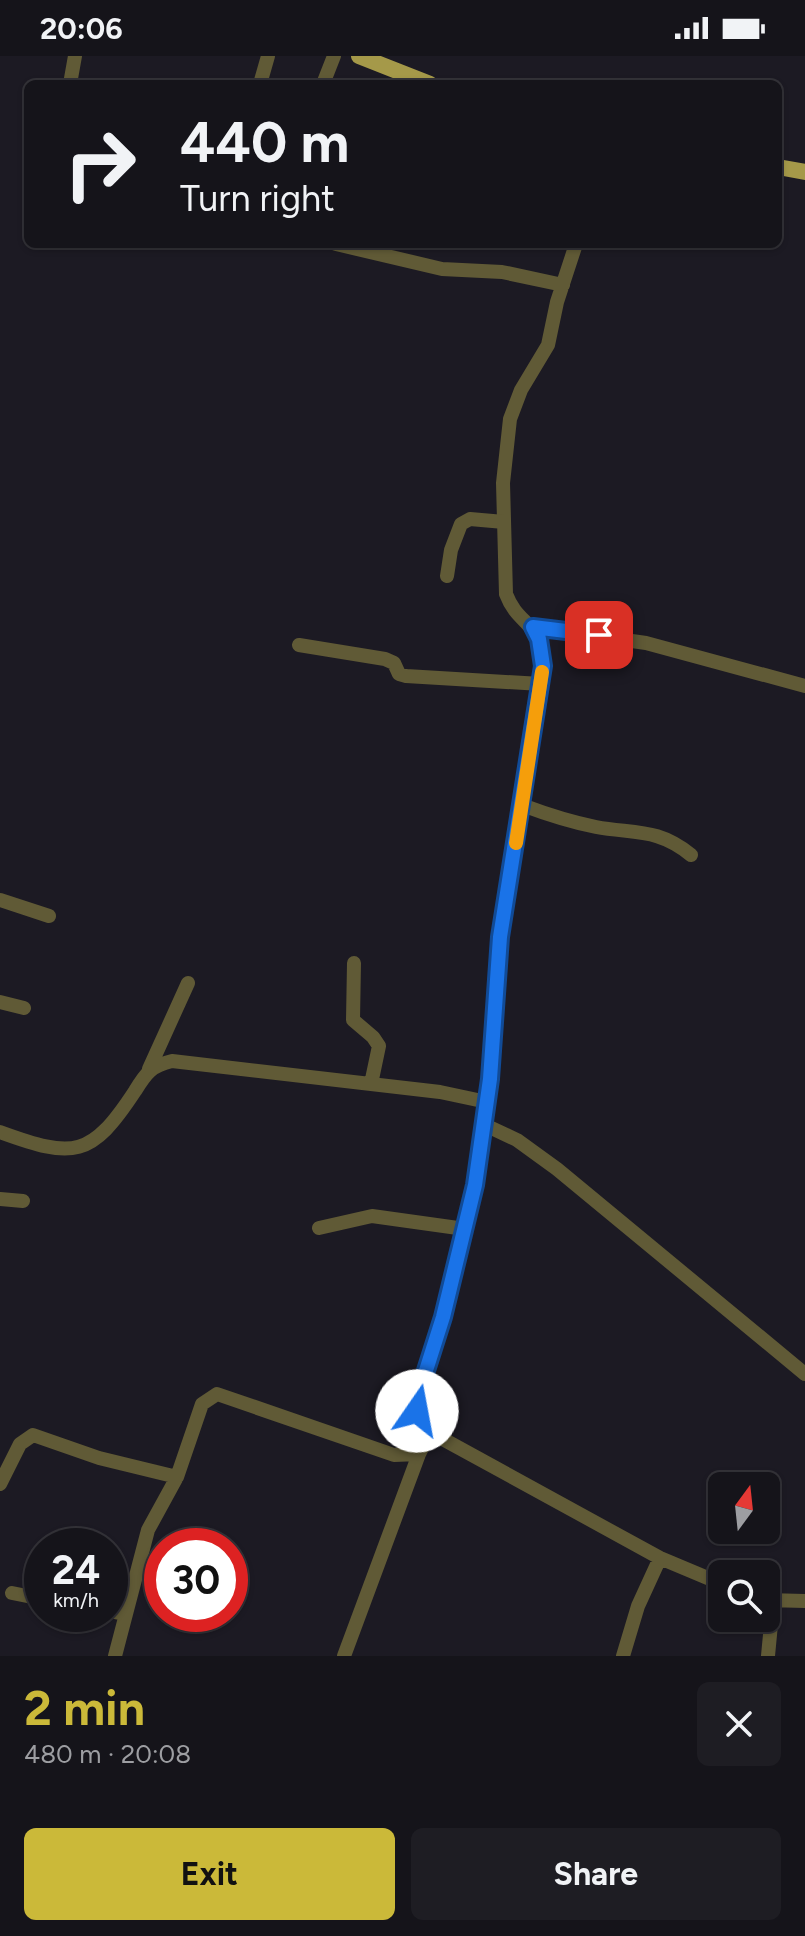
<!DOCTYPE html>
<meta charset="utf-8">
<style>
body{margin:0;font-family:Figtree,sans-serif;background:#1e1d23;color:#f1f3f6;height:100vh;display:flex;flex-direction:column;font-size:30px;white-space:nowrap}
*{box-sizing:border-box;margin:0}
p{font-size:26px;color:#9d9ea2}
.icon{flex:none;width:44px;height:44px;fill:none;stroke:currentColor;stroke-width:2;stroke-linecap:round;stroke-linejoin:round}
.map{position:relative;height:1600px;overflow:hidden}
.sheet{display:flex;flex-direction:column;background:#15141a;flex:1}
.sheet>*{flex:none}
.hud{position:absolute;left:24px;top:24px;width:758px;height:168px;border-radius:12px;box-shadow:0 2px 6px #0004,0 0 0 2px #343339;background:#15141a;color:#f1f3f6;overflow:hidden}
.needle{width:52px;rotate:15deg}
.controls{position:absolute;left:708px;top:1416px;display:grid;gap:16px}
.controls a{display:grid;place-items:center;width:72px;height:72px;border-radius:12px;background:#15141a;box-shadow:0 2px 6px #0004,0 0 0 2px #343339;font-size:40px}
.speed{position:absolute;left:24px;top:1472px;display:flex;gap:16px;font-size:40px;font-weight:700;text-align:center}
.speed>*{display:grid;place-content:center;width:104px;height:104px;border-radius:50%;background:#15141a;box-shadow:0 2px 6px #0004,0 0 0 2px #343339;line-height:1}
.speed small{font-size:20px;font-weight:400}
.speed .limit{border:12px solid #d22;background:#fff;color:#111}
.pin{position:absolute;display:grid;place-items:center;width:68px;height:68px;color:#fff;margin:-34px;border-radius:16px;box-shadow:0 4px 12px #0006}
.me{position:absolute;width:88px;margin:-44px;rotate:12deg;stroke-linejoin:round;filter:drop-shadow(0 0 6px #0008)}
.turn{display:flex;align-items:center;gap:28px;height:168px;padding:0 24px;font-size:36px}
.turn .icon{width:104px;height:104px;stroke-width:2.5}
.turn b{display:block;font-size:56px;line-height:68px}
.round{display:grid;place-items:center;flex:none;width:84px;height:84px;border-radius:12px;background:#1e1d23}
.summary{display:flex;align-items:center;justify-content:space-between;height:136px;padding:0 24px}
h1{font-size:48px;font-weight:700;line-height:60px;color:#cbb939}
.primary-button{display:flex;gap:16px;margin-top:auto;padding:16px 24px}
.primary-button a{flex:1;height:92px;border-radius:12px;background:#cbb939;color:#111;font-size:32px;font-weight:700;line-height:92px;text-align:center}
.primary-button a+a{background:#1e1d23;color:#f1f3f6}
.status{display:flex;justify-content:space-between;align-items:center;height:56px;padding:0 40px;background:#15141a;direction:ltr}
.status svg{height:22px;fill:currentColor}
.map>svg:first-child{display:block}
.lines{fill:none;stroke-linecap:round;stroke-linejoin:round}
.minor{stroke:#605a36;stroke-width:14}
.major{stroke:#a59949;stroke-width:16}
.route-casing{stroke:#114b97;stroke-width:20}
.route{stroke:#1a73e8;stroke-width:14}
.slow{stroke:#f59e0b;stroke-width:14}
</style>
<div class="status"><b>20:06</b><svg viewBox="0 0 49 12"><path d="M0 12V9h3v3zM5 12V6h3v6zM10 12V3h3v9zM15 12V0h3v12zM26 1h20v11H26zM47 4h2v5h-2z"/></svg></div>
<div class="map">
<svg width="805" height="1600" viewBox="0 0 805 1600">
<rect width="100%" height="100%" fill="#1c1a23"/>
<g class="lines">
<path class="minor" d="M70,28l5,-28
M260,28l8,-28
M323,28l11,-28
M336,188l106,25 60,3 61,13
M576,188l-19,58 -9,43 -27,45 -11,29 -7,64 3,111c13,34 34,24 37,72l-43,271 -10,142 -15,106 -32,132 -27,85 14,30 230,126 62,26
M447,520l4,-26 10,-26 9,-5 34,3
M533,571l113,16 159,43
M299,589l86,14 9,4 5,11 7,2 135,8
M522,749c24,9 49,17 74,22 39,7 62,1 95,28
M0,844l49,16
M354,907l-1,57 20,17 6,9 -8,38
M0,946l24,6
M149,1013l39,-86
M485,1069l32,15 40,29 248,205
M0,1076c74,27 91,26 135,-41 11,-18 16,-25 37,-30l268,31 47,10
M0,1143l23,2
M319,1172l53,-12 93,13
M0,1428l20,-40 13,-9 66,23 78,19
M12,1537l30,6
M766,1544l39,1
M110,1555l16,3
M115,1600l33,-126 29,-53 25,-73 15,-10 177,61 25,-1 11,-22
M344,1600l75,-202
M623,1600l15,-50 22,-48
M768,1600l5,-53"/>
<path class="major" d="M359,0l71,28
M778,111l27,5"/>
</g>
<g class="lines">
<g class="route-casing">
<path id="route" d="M417,1355l-1,-9 27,-85 32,-132 15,-106 10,-142 43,-271 -4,-27 -6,-12 66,8"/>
</g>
<use href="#route" class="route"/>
<path class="slow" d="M516,787l26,-171"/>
</g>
</svg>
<div class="controls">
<a><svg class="needle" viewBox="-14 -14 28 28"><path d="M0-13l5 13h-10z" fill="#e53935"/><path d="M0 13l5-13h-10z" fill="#9d9ea2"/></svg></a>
<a><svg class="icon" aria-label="search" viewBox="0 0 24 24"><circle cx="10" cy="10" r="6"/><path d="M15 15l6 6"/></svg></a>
</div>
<div class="speed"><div>24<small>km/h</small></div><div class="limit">30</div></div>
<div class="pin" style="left:599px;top:579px;background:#d93025"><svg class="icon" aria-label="arrive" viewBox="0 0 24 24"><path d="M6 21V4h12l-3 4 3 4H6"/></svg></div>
<svg class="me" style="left:417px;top:1355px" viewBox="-20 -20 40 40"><circle r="19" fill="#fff"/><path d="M0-13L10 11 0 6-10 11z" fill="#1a73e8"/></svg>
<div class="hud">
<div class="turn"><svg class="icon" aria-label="right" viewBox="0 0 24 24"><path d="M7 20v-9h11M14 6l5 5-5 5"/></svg><div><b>440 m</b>Turn right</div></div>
</div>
</div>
<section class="sheet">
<div class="summary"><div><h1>2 min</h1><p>480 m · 20:08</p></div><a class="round"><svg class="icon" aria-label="close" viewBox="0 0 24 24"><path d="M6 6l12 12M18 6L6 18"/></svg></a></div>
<div class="primary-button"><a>Exit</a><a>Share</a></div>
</section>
